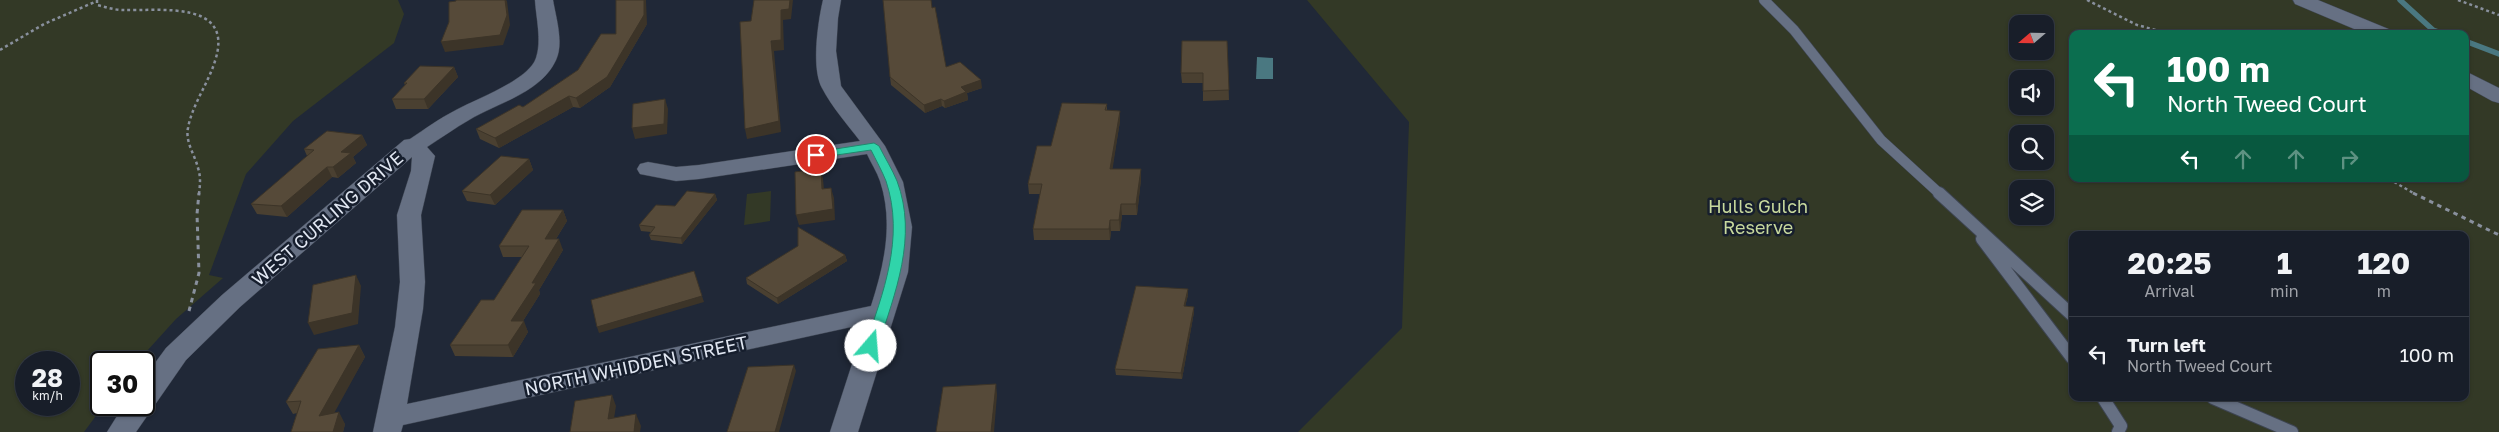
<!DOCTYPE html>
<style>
body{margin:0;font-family:"Golos Text",sans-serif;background:#252b35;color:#f1f3f6;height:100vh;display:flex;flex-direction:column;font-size:19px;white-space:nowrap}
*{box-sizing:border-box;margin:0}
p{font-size:16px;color:#9fa2a8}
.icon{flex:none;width:28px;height:28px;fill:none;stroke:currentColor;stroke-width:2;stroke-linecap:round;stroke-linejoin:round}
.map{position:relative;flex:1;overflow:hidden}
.side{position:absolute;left:2069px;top:231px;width:400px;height:170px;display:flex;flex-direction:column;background:#181e29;border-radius:10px;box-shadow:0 1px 4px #0004,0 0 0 1px #363c46}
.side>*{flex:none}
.top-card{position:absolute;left:2069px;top:30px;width:400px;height:152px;border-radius:10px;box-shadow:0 1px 4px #0004,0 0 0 1px #363c46;background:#0b6e4f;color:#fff;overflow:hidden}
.needle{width:32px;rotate:250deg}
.tools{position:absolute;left:2009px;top:15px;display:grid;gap:10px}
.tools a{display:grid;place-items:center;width:45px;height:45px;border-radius:10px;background:#181e29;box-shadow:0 1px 4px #0004,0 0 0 1px #363c46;font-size:25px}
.speed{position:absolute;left:15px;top:351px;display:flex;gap:10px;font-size:25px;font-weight:700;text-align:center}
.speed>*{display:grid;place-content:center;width:65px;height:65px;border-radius:50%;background:#181e29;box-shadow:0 1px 4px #0004,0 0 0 1px #363c46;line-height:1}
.speed small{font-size:12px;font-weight:400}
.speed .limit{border:2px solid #111;border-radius:8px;background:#fff;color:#111}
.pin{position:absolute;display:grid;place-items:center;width:42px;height:42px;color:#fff;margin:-21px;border:2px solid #fff;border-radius:50%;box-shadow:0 1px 5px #0007}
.me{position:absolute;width:55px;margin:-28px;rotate:18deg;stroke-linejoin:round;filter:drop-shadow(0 0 4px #0008)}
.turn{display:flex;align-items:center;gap:18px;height:105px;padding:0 15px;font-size:22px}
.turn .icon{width:65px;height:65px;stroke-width:2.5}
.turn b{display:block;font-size:35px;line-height:42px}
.lanes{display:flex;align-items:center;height:48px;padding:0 15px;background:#0003;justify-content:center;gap:25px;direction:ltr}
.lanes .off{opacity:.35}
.eta{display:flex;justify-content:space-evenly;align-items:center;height:85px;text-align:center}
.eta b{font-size:30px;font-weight:700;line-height:35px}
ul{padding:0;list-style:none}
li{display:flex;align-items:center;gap:15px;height:75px;padding:0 15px;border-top:1px solid #363c46}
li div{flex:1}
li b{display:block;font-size:19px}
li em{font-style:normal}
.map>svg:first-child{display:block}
.green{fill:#333926;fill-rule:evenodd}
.water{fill:#4a7881}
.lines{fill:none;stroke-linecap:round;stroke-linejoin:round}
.stream{stroke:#4a7881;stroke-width:5.5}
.lane-far1-casing{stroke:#3d4451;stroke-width:11}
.lane-casing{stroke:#3d4451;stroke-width:14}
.street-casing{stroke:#3d4451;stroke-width:1}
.path-far1{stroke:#89909d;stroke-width:2.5;stroke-dasharray:3 3;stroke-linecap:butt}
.path{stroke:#89909d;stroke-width:3;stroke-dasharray:4.5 4.5;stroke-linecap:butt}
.lane-far1{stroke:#667083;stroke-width:10}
.lane{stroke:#667083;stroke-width:12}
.street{fill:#667083;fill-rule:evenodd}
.wall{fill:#4a4031}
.shaded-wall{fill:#3c3428}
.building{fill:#564a39;stroke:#3c3428}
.route{fill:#30d4aa;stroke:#1f8a6e}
.labels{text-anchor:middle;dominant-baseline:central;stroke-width:5;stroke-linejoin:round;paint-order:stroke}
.park-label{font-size:18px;fill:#c8d99d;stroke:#161e2d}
.street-label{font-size:18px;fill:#e1e7f2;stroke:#161e2d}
</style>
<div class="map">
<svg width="2499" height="432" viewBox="0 0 2499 432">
<rect width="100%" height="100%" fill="#202837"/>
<path class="green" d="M0,0h398l6,14 -10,29 -101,78 -47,53 -37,101 14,3 -47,41 -39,43h-36v43h3l-20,27h-84zM26,362h43v43h-43z
M1307,0h1192v432h-1201l104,-104 7,-206zM2018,24h27v27h-27zM2072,34h393v145h-393zM2018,79h27v27h-27zM2018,134h27v27h-27zM2018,189h27v27h-27zM2072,235h393v163h-393z
M771,191l-1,30 -26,4 3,-31z"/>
<path class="water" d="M1257,57l16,1v21h-17z"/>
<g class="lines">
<path class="stream" d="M2400,0l33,30 11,4
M2465,41l34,13"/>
<g class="lane-far1-casing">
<path id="lane-far1" d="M1764,0l30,30 87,110 59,54"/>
</g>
<g class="lane-casing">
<path id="lane" d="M1939,193l133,122
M1982,239l90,119
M2103,398l18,28 -3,6
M2213,398l79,34"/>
</g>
<g class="street-casing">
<path id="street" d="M535,0h18c3,18 11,43 3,60 -15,33 -59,43 -87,60 -14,8 -28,18 -42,27l8,9 -14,59 4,67 -2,27 -16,95 464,-98c13,-40 23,-83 9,-125 -3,-9 -9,-18 -13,-27l-168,25 -23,2 -36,-7 -3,-5 3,-5 8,-2 28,5 23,-2 161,-24c-13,-17 -28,-34 -38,-53 -11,-20 -4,-67 1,-88h18l-3,18 -2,33 5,35 44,60 18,36 9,45 -4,45 -50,160h-28l35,-108 -462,101 -2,7h-28l22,-105 5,-45 -3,-67 14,-44 1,-14 -172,150 -54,53 -50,72h-29l17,-27h20v-27l22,-30 56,-53 182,-155 6,-1c15,-10 30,-21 46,-29 20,-11 73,-30 80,-52 6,-18 0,-40 -1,-58z
M2293,0h25l73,30 3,4h-28l-71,-30z
M2465,71l34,17v15l-7,-2 -27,-15z"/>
</g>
<path class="path-far1" d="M97,0v5c9,2 17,5 26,5 38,1 112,-10 92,51 -7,23 -23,44 -27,67 -3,14 7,27 10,40 3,9 2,17 1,26
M2087,0l50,25 34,9
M2458,0l41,15
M0,50l44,-26 53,-23
M2389,179l26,15"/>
<path class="path" d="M2413,193l86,42
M189,311l10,-38 -2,-59 2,-21"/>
<use href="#lane-far1" class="lane-far1"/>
<use href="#lane" class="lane"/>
<use href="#street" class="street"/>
</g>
<path class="wall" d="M932,8l14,59 36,21 -15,5 1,7 -23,8 -3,-2 -17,7 -34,-28 -1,-8z
M647,24l-37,63 -30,21 -7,-1 -74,41 -19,-9 -4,-10 47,-22 55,-37 38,-36z
M1227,41l2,59 -26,1v-18h-21l-1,-10z
M454,67l4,10 -30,32h-32l-4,-10 13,-14 -1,-2z
M1107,104v6l13,1v10l-8,48 29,10 -4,36h-15l-2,16h-9l-1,9h-76l-1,-11 7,-35h-11l-1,-10 23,-38z
M362,135l5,10 -14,12 3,6 -18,15 -6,-1 -45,40 -30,-3 -6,-10 56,-48 -3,-7z
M529,159l4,11 -38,35 -28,-4 -5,-10z
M715,194l2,6 -35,44 -31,-4 -2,-5 2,-3 -10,-1 -2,-6 36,-19z
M563,210l4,11 -11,18 7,11 -24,40 1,4 -17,27 5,11 -15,25 -58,-1 -5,-11 44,-45 28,-43h-19l-4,-11z
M845,255l2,6 -69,43 -31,-20 -1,-6z
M1188,295l-3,11 9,1v5l-12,67 -66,-4 -1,-6z
M359,345l6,12 -32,56 12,11 -2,8h-52l6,-19 -4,1 -7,-12z"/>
<path class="shaded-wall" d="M505,0h1l1,1 3,24 -7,20 -58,7 -4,-10z
M644,0h2l1,24 -37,63 -30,21 -4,-10z
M790,0h3l-2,19 -8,1 1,30 -10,1 7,81 -34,7 -2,-10 36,-119z
M454,67l4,10 -30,32 -4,-10z
M981,80l1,8 -15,5 1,7 -23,8 -1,-7 17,-14z
M569,96l4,11 -74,41 -4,-10z
M665,99l3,10 -1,25 -32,5 -3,-11z
M941,99l1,7 -17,7 -1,-8z
M1120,111v10l-9,58 -1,-10z
M362,135l5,10 -14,12 3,6 -18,15 -5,-11 8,-15z
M529,159l4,11 -38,35 -5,-10z
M327,167l5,10 -45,40 -6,-11z
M821,168l2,11 2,21 -3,-11z
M1141,169v10l-4,36 -1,-11z
M831,188l3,10 1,22 -36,5 -3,-10z
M715,194l2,6 -35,44 -1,-6z
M1121,204l1,11 -2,16 -1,-11z
M563,210l4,11 -18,29 -4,-11z
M1110,220l1,11 -1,9 -1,-11z
M559,239l4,11 -24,40 1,4 -24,38 -5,-11 21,-38z
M845,255l2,6 -69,43 -1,-6z
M356,275l5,11 -3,38 -44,11 -6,-12z
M1188,289v6l-4,17v-6z
M702,296l2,6 -105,31 -2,-6z
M1194,307v5l-12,67 -1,-6z
M524,321l4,11 -15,25 -5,-12z
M359,345l6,12 -39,71 -7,-12z
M794,365l2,6 -17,61h-4z
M996,384l1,11 -3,37h-3z
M612,395l4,11 -4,25 -4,-12z
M339,412l6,12 -2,8h-10z
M636,414l5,12 -1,6h-6z"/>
<path class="building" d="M456,0h49l2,15 -7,20 -59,7 8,-20v-20l7,-1z
M616,0h28v15l-37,62 -31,21 -7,-2 -74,42 -19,-9 43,-24 4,2 55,-37 23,-36h15z
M754,0h36l-1,9 -8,1v30l-10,1 8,80 -34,8 -5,-107 11,-1z
M883,0h48l1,8 3,-1 11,60 14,-5 21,18 -20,7 5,5 -22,9 -3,-2 -17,6 -34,-28z
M1182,41h45l2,49 -26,1v-18h-22z
M420,66l34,1 -30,32h-32l15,-16h-3z
M665,99l-1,25 -32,4 1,-24z
M1062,103l45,1 -2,6 15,1 -10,58h31l-5,35h-15l-2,16h-9l-1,9h-76l9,-45h-14l9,-38h14z
M327,131l35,4 -21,17 10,1 -18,14h-6l-46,39 -30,-2 63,-54 -10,-1z
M501,156l28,3 -39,36 -28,-4z
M821,168l1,21 9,-1 2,21 -37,6 -1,-43z
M687,191l28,3 -34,44 -32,-3 6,-8 -16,-2 17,-20 19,1z
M522,210h41l-18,29h14l-27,44h4l-25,38h13l-16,24h-58l31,-45h13l35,-54h-30z
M798,227l47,28 -68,43 -31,-20 52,-32z
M694,271l8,25 -105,31 -6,-27z
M356,275l-4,38 -44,10 5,-38z
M1136,286l52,3 -4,17 10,1 -13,66 -66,-4z
M359,345l-40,71 20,-4 -6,20h-42l10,-31 -15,1 32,-53z
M794,365l-19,67h-48l21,-65z
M996,384l-5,48h-55l7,-45z
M612,395l-4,24 28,-5 -2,18h-64l5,-31z"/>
<path class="route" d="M874,143l5,3c6,12 13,23 18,35 21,56 -2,112 -19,165l-7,4 -6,-4c18,-53 40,-108 21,-165 -4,-10 -10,-21 -15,-31l-55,8 -5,-3 5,-3z"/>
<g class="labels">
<g class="park-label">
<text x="1758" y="206">Hulls Gulch<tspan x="1758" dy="21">Reserve</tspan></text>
</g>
<g class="street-label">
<text transform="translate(327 218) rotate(-41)">WEST CURLING DRIVE</text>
<text transform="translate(636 365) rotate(-12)">NORTH WHIDDEN STREET</text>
</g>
</g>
</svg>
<div class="tools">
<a><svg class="needle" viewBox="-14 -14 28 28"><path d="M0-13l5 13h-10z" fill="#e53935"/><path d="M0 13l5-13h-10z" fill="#9fa2a8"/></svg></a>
<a><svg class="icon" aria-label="sound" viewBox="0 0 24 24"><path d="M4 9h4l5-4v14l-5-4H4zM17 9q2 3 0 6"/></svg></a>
<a><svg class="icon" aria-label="search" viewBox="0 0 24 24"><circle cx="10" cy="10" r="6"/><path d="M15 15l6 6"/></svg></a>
<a><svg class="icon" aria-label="layers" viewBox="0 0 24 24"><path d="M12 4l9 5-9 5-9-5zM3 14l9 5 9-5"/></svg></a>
</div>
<div class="speed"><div>28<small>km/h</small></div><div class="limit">30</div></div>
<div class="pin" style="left:816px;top:155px;background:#d93025"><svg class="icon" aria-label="arrive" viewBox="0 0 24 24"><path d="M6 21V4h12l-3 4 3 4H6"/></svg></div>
<svg class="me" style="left:871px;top:346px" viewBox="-20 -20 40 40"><circle r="19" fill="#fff"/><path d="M0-13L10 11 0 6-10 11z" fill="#30d4aa"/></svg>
<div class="top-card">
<div class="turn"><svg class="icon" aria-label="left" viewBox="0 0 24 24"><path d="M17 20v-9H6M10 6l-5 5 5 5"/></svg><div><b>100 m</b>North Tweed Court</div></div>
<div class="lanes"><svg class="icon" aria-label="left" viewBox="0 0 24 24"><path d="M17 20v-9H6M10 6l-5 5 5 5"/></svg><svg class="icon off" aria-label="ahead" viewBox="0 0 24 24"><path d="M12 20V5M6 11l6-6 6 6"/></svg><svg class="icon off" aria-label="ahead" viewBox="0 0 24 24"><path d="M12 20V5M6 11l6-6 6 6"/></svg><svg class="icon off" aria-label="right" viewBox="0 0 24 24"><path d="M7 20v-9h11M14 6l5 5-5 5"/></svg></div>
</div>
<section class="side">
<div class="eta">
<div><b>20:25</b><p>Arrival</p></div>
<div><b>1</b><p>min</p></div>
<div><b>120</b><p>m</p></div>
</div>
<ul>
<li><svg class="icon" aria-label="left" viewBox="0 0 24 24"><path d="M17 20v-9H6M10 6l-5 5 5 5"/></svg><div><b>Turn left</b><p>North Tweed Court</p></div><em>100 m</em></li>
</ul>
</section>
</div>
